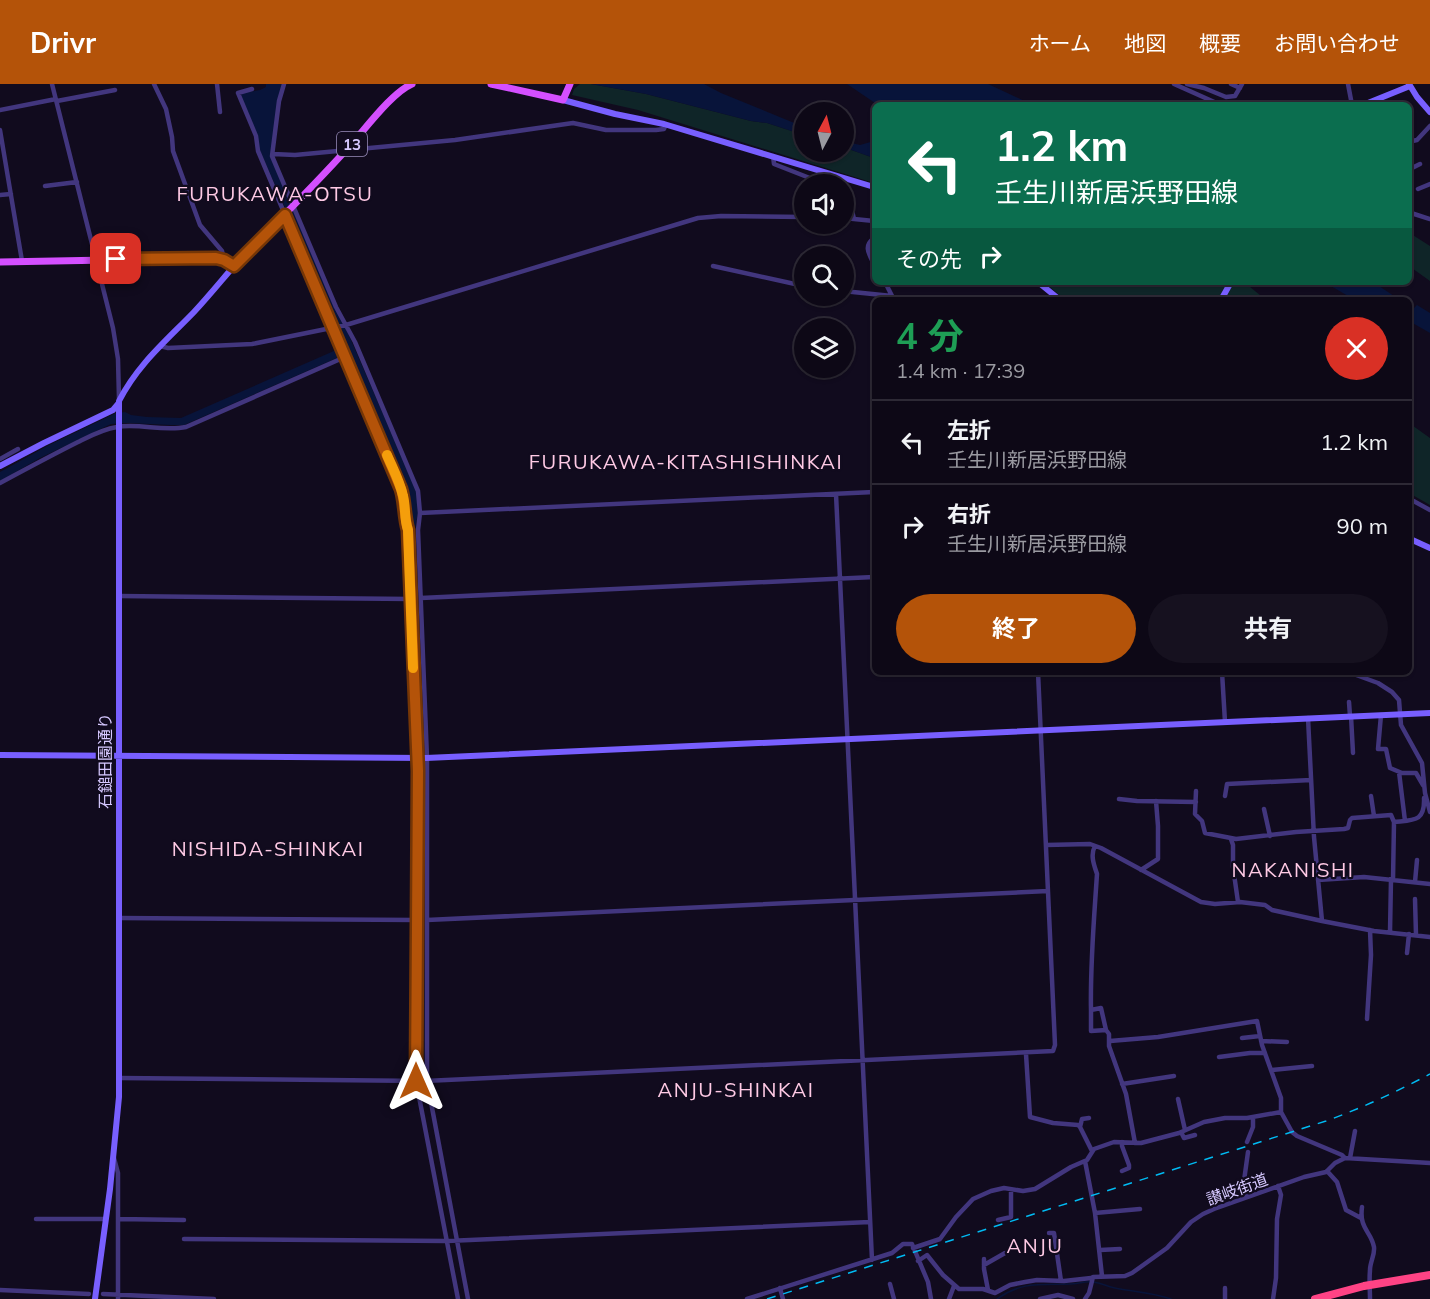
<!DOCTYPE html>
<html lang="ja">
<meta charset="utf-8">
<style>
body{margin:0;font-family:Mulish,"Noto Sans JP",sans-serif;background:#16111f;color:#f1f3f6;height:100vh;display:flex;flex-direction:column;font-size:22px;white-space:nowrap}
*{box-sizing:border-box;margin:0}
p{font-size:20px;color:#9a9aa1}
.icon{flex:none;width:33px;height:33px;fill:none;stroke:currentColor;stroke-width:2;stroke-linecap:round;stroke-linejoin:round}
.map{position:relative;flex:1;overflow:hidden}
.sheet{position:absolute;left:872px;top:213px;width:540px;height:378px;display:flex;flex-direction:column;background:#0d0816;border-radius:9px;box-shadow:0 2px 4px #0004,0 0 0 2px #2d2935}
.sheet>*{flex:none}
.hud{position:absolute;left:872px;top:18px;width:540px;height:183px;border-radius:9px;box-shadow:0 2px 4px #0004,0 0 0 2px #2d2935;background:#0b6e4f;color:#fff;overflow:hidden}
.needle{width:39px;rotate:7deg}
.fabs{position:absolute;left:794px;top:18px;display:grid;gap:12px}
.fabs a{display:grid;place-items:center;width:60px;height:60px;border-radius:50%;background:#0d0816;box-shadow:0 2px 4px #0004,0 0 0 2px #2d2935;font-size:30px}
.pin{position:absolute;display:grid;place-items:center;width:51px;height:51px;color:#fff;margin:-26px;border-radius:12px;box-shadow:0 3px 9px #0006}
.me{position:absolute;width:66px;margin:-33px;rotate:0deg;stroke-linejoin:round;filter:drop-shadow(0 0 4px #0008)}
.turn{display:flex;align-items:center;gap:21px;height:126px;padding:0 24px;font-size:27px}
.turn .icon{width:78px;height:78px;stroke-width:2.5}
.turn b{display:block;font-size:42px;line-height:51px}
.then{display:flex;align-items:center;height:57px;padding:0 24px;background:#0003;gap:12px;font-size:22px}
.round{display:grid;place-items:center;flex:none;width:63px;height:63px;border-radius:32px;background:#16111f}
.summary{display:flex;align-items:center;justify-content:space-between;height:102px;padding:0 24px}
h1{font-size:36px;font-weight:700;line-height:45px;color:#1e9e55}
.action{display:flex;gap:12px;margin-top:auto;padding:12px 24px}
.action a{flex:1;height:69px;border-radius:36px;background:#b45309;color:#fff;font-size:24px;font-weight:700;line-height:69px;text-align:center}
.action a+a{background:#16111f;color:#f1f3f6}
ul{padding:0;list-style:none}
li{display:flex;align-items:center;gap:18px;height:84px;padding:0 24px;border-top:2px solid #2d2935}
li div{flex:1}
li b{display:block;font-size:22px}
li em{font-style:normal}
header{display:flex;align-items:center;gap:36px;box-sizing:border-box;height:84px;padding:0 30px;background:#b45309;color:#fff}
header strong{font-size:28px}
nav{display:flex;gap:33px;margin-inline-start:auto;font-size:21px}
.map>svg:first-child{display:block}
.green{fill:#0f2528}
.water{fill:#08143a}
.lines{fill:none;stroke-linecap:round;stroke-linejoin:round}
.stream{stroke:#08143a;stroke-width:1.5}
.street{stroke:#42367e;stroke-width:4.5}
.secondary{stroke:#785fff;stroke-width:6}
.primary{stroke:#d44fff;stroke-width:7}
.highway{stroke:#ff4385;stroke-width:8}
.rail{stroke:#00bbf3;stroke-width:1.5;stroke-dasharray:9 8;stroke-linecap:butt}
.route-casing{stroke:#753606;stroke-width:15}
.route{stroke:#b45309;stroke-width:10}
.slow{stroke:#f59e0b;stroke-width:10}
.labels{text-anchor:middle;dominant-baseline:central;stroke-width:4.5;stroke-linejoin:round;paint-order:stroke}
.shield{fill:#110b1e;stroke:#9b8fbc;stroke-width:1.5}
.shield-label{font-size:15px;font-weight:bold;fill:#d6c8ff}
.street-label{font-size:16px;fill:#d6c8ff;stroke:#110b1e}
.quarter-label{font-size:20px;letter-spacing:1.5px;fill:#ffcae5;stroke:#110b1e}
</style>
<header>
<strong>Drivr</strong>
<nav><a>ホーム</a><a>地図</a><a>概要</a><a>お問い合わせ</a></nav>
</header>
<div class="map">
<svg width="1430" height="1215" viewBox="0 0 1430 1215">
<rect width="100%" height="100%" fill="#110b1e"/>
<path class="green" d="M580,0h11l55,10 105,27 16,2 37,12v17h39v-5l31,11v25l-236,-73 -66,-15 2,-6z
M1408,148l22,14v35l-21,-15z
M1044,198h200l22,18h-201z
M1409,339l21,15v67l-21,-12z"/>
<path class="water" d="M266,0h16l-11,72 146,336 1,21 -3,16 9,225h-5l-6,-210 -6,-48 -61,-142 -162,71h-14l-42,-2 -17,1 -71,34 -40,23v-9l49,-27 67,-32 9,-1 6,3 16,2 34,1 162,-71 -26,-67 -57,-129 -19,-55 1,-3 18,-3 6,-3z
M591,0h113l17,9 83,34v8l-37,-12 -16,-2 -105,-27z
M847,0h141l45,21h-155z
M843,57l17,4 14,-4v17l-31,-11z
M1324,198h49l27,18h-45z
M1409,221l5,3 3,-3 13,8v20l-21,-12z"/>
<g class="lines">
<path class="stream" d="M997,1215c25,-18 44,-14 72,-15 8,0 16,-3 24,-2 9,1 17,6 27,7 17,3 34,4 51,10"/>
<path class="street" d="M52,0l61,244 5,31 1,40
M154,0l12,25 6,28 1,14 27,74 22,26 2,9
M217,0l3,28
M284,0l-5,17 -7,55 64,151 19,35 63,149 2,22 -2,17 9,228v323l41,218
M1174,0l47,21
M1187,0l17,4 22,9 9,-1 7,-12
M1231,0l9,4
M1348,0l4,21
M252,5l-14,4 18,43 2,15 143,338c4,13 3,27 7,41l10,241 -2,310 42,218
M57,17l58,-11
M0,26l56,-11
M0,46l22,131
M1408,58l9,-2 13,-14
M273,70l22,1 160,-15 118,-17 33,7h50l8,-1 2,-5
M773,72l1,8 51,20
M1408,86l12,-6
M45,102l32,-4
M1418,105l12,-5
M843,108l5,2 6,25 -11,-1
M0,111l11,-1
M1408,128l22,7
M854,135l20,2
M874,154c-11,8 -5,16 0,26
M713,182l91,20
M885,198l9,18
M843,207l49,5
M160,262l8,2 84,-4 94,-19 352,-107 23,-2 83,1
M0,375l18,-10
M0,399c26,-14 52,-28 78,-41 12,-6 25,-13 39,-15 23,-4 46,5 69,0l159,-70
M836,410l36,766
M1408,414l22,12
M420,429l454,-21
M119,512l292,3
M421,514l453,-21
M1222,588l3,50
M1348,588l30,11 14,9 7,8 2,25 21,38 3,30 5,19
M1349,618l1,14
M1381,631l-3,34h8l4,19 12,5h14l7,12
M1351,632l2,37
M1399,688l6,49
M1196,707l-1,23 7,7 3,12 31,6 60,-7 48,-3 4,-1 2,-8 2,-2 39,-3 3,7 -1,58
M1225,712l2,-12 84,-4
M1371,712l3,20
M1119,715l18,2 59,1
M1264,725l6,27
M1394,738c20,-2 31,0 30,-24
M1231,755l2,6v22l5,35
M1046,761l44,-1 11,4 100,54 14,2 25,-2 25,3 7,5 50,11 -8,-84 -6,-119
M1095,762c-5,9 -1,19 2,28 -3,46 -7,91 -6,136l10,-2 5,22 3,4v12l17,48 9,49
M1141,786l17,-11v-33l-2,-25
M1318,796l46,-3 66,7
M1415,798l2,-22
M1415,815l1,36
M119,834l298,2
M427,836l621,-29
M1322,837l52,10 56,6
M1390,848l1,-53
M1407,869l2,-19
M1091,926v21l15,-1
M1367,935l4,-64 -1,-25
M1242,954l18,-2
M1110,957l48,-4 99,-16 5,24 19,53v14l11,20 5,4 45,19 3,3
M1261,957l26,1
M1026,970l4,63 23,6 25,2 2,2 12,24
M1219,973l31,-4h15
M1272,986l40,-4
M119,994l306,3 628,-30 2,-6 -17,-373
M1122,1000l52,-8
M1178,1015l7,31
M1080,1043l2,-8 7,-1
M1181,1048l3,6 11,-3
M1247,1058l6,-15v-10
M114,1074l4,15v126
M1350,1074l5,-27
M1085,1077l10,52 7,63
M1122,1087l7,-3v-3l-7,-19v-4
M1327,1087l10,11 9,28 15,8
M1246,1113l-3,-9 5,-36
M1362,1123c-3,22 9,24 12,40 1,8 -4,15 -4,23 -1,10 0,20 0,29
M1095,1129l45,-4
M36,1135h70
M118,1135l66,1
M998,1136l13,-3v-27
M1049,1149h5l7,48
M184,1155l263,2 423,-19
M913,1164l27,-9 16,-22 17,-18 18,-8 13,-3 19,3 12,-2 36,-22 16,-7 7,-11 20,-7 27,1 38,-10 25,-11 21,-4h22l34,-6
M1100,1166l20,-1
M984,1175v10l4,21
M918,1177l9,-6 16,20 16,14h24l12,4 15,-8 15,-3 12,-2 27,1 27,-3
M984,1181l21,-12
M890,1200l4,15
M780,1204l3,11
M0,1206l89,4
M103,1210l111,5
M747,1215l145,-46 11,-9h9l16,38 3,17
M949,1215l5,-13
M1040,1215l18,-4 15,4
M1085,1215l4,-6 4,-16 32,-1 7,-3 35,-25 24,-26 12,-8 11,-5 90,-32 22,-5 9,-9 10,-5 85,5
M1225,1215v-11
M1273,1215l3,-21 1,-59 4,-24 -3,-9"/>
<path class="secondary" d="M1409,0l8,13 13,15
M563,16l52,14 49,10 210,63
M1363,21l47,-19
M1038,198l22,18
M1221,216l10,-18
M0,382l44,-23 69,-33 5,-6
M1408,454l22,10
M0,671l426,3 1004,-45
M95,1215l15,-110 9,-92v-696c19,-37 47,-60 75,-89 14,-15 27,-31 40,-46"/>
<path class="primary" d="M491,0l72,16 7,-16
M0,178l216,-4 8,2 10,6c38,-39 77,-77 113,-117 17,-18 44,-56 65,-65"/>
<path class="highway" d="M1315,1215l49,-13 66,-11"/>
<path class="rail" d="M767,1215l559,-178c36,-13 70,-29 104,-47"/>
</g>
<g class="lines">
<g class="route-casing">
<path id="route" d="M116,175l100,-1 8,2 10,6 51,-51 116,274c4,13 3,27 7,41l10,241 -2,310"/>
</g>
<use href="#route" class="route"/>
<path class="slow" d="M387,371c6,14 13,27 16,41 3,12 1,23 5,34l5,138"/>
</g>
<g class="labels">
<rect class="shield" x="337" y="48" width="30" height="24" rx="4.5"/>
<g class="shield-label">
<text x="352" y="60">13</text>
</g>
<g class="street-label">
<text transform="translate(105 677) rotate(-90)">石鎚田園通り</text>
<text transform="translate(1237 1105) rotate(-20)">讃岐街道</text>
</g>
<g class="quarter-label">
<text x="275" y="109">FURUKAWA-OTSU</text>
<text x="686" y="377">FURUKAWA-KITASHISHINKAI</text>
<text x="268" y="764">NISHIDA-SHINKAI</text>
<text x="1293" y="785">NAKANISHI</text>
<text x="736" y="1005">ANJU-SHINKAI</text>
<text x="1035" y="1161">ANJU</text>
</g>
</g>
</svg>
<div class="fabs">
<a><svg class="needle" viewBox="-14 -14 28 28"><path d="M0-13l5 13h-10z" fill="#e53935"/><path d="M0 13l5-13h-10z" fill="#9a9aa1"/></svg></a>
<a><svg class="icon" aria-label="sound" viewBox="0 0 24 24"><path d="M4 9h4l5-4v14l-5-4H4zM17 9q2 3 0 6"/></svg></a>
<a><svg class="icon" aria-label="search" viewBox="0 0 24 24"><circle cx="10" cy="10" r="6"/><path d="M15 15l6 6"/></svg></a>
<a><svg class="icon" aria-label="layers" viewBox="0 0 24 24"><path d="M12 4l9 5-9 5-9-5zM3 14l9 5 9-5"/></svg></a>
</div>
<div class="pin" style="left:116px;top:175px;background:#d93025"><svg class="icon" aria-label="arrive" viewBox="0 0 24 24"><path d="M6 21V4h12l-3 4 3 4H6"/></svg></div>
<svg class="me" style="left:416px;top:997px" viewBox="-20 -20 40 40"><path d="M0-17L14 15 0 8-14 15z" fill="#b45309" stroke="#fff" stroke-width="4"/></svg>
<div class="hud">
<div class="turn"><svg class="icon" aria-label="left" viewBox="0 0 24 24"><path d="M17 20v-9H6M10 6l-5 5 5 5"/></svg><div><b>1.2 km</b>壬生川新居浜野田線</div></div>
<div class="then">その先<svg class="icon" aria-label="right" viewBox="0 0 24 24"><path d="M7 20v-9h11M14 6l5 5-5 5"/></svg></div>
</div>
<section class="sheet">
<div class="summary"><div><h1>4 分</h1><p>1.4 km · 17:39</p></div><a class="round" style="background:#d93025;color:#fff"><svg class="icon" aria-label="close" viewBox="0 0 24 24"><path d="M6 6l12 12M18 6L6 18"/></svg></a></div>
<ul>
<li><svg class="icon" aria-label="left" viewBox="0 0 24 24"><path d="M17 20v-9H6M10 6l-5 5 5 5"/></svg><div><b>左折</b><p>壬生川新居浜野田線</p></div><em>1.2 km</em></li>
<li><svg class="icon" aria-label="right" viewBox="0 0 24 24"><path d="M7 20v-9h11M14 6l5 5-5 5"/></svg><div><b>右折</b><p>壬生川新居浜野田線</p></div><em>90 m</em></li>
</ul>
<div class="action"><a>終了</a><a>共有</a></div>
</section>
</div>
